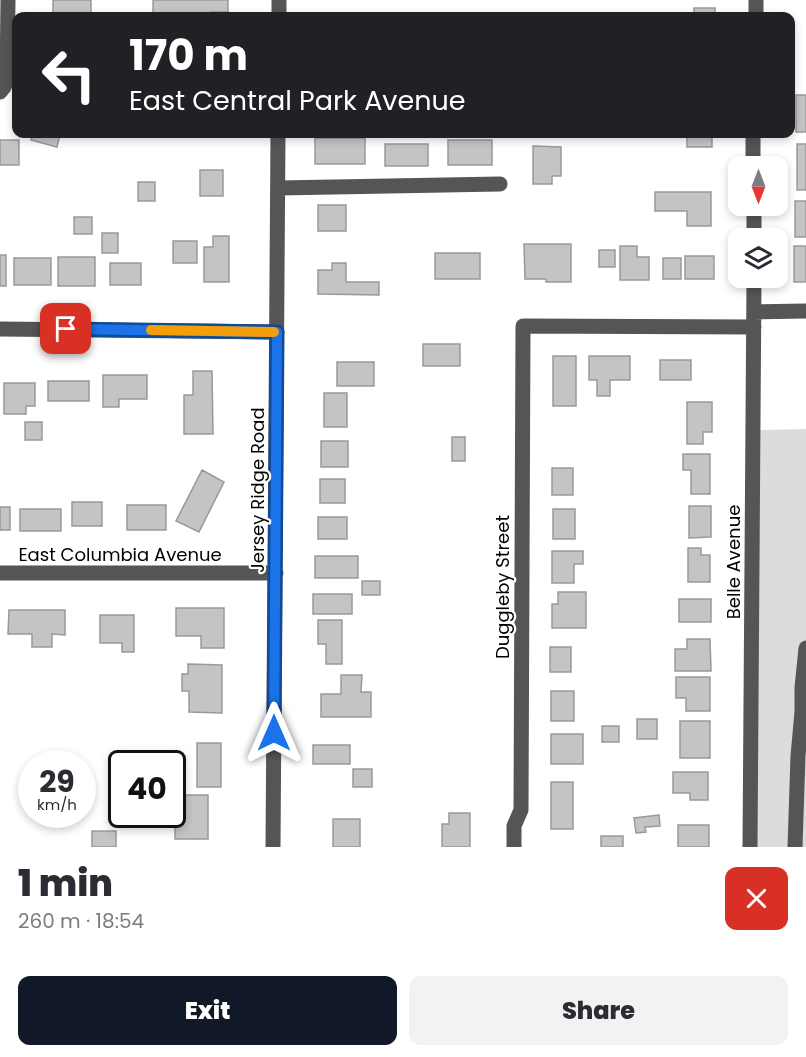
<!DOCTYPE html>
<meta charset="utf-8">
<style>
body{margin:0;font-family:Poppins,sans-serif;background:#f2f2f3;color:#2b2b33;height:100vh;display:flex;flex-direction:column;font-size:22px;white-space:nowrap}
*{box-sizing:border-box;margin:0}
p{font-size:20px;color:#7c7c81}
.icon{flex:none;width:33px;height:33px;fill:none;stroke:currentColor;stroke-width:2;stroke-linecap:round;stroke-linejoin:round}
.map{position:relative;height:847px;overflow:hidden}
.sheet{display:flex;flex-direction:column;background:#fff;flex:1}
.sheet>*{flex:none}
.hud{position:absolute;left:12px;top:12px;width:783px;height:126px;border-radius:12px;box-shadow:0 3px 9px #0003;background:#202124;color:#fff;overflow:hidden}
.needle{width:39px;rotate:180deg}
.fabs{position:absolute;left:728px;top:156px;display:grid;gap:12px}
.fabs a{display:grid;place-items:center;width:60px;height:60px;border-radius:12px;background:#fff;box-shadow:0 3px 9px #0003;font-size:30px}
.speed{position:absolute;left:18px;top:750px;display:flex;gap:12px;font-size:30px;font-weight:700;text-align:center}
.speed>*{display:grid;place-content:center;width:78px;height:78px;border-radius:50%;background:#fff;box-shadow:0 3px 9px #0003;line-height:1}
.speed small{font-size:15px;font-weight:400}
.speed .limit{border:3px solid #111;border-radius:9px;background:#fff;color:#111}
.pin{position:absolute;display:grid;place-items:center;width:51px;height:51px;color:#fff;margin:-26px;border-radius:12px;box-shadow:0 3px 9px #0006}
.me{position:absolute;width:66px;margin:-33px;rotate:0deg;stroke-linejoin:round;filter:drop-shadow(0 0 4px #0008)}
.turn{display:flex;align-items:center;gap:21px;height:126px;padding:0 18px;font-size:27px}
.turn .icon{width:78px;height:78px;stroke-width:2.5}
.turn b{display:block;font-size:42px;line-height:51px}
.round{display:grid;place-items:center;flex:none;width:63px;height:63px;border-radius:12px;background:#f2f2f3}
.summary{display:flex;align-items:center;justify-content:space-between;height:102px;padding:0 18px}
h1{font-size:36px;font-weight:800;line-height:45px}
.button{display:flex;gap:12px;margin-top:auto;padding:12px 18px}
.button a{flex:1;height:69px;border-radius:12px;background:#111827;color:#fff;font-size:24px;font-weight:800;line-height:69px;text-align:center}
.button a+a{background:#f2f2f3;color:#2b2b33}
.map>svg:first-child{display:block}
.green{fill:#dcdcdc}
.building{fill:#c4c4c4;stroke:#999;stroke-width:1.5}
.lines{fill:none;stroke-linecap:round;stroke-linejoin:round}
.minor{stroke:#555;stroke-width:15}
.route-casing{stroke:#114b97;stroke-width:15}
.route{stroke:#1a73e8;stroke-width:10}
.slow{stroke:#f59e0b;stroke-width:10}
.labels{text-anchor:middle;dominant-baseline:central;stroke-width:4.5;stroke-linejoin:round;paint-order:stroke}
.street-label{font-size:18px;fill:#000;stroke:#fff}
</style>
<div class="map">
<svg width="806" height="847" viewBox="0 0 806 847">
<rect width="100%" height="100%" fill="#fff"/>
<path class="green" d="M806,429v418h-50l2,-417z"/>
<path class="building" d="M53,0h38v16h-38z
M153,0h75v12h-18v4h-57z
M694,8h21v8h-21z
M796,95h10v37h-10z
M33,134h27l-3,13 -26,-7z
M687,134h25v13h-25z
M315,138h50v26h-50z
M0,140h19v25h-19z
M448,140h44v25h-44z
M385,144h43v22h-43z
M797,144h9v46h-9z
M533,146l28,1v29h-9v8h-19z
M200,170h23v26h-23z
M138,182h17v19h-17z
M655,192h56v34h-24v-15h-32z
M795,201h11v36h-11z
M318,205h28v26h-28z
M74,217h18v17h-18z
M102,233h16v20h-16z
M213,236h16v46h-25v-35h9z
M173,241h24v22h-24z
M524,244h47v38h-25v-3h-21z
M620,246h17v11h12v23h-29z
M794,246h12v36h-12z
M599,250h16v17h-16z
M435,253h45v26h-45z
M0,255h6v31h-6z
M685,256h29v23h-29z
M58,257h37v29h-37z
M14,258h37v27h-37z
M663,258h18v21h-18z
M110,263h31v22h-31z
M332,263h14v19h33v13l-61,-1v-24h14z
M423,344h37v22h-37z
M553,356h23v50h-23z
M589,356h41v24h-20v16h-13v-16h-8z
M660,360h31v20h-31z
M337,362h37v24h-37z
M193,371h19l1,63h-29v-39h9z
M103,375h44v24h-28v8h-16z
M48,381h41v20h-41z
M4,383h31v23h-9v8h-22z
M324,393h23v34h-23z
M687,402h25v30h-9v12h-16z
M25,422h17v18h-17z
M452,437h13v24h-13z
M321,441h27v26h-27z
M683,454h27v40h-19v-24h-8z
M552,468h21v27h-21z
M202,470l22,12 -25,50 -23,-11z
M320,479h25v24h-25z
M72,502h30v24h-30z
M127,505h39v25h-39z
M689,506h22v31l-22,1z
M0,507h10v23h-10z
M20,509h41v22h-41z
M553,509h22v30h-22z
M318,517h29v22h-29z
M688,548h13v7h9v27h-22z
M552,551h31v13h-9v19h-22z
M315,556h43v22h-43z
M362,581h18v14h-18z
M558,592h28v36h-34v-24h6z
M313,594h39v20h-39z
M679,599h32v23h-32z
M176,608h48v40h-23v-12h-25z
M9,610h56v25l-13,-1v13h-20v-13h-24z
M100,615h34v37h-12v-9h-22z
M318,620h24v44h-16v-20h-8z
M687,639h23l1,32h-36v-22h12z
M550,647h21v25h-21z
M188,664l34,1v48l-33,-1v-21h-7v-17h6z
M341,675h21l-1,17h10v25h-50v-23h20z
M676,677h34v34h-24v-13h-10z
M551,691h23v30h-23z
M637,719h20v20h-20z
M680,721h30v37h-30z
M602,726h17v16h-17z
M551,734h32v30h-32z
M197,743h24v44h-24z
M313,745h37v19h-37z
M353,769h19v18h-19z
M673,772h35v28h-18v-7h-17z
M551,782h22v47h-22z
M117,784h5v25h-5z
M175,795h33v44h-33z
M449,813h21v34h-28v-23h7z
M659,815l1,11 -15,1 1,5 -10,1 -2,-15z
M333,819h27v28h-27z
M678,825h31v22h-31z
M92,831h24v16h-24z
M601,836h22v11h-22z"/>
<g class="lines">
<path class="minor" d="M279,16v-16
M756,16v-16
M0,92l4,-5 3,-7 1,-80
M753,134v32
M278,188l222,-4
M754,206v32
M754,312l52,-1
M0,329l277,3
M0,573h276
M273,847l5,-713
M514,847v-21l7,-16 2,-484 231,1
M750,847l4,-569
M795,847l3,-91 4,-44v-24l4,-40"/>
</g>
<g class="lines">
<g class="route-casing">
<path id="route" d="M66,329l211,3 -3,401"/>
</g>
<use href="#route" class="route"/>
<path class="slow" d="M151,330l123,2"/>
</g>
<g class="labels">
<g class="street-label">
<text transform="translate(257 490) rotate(-90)">Jersey Ridge Road</text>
<text x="120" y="554">East Columbia Avenue</text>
<text transform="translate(733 562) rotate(-90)">Belle Avenue</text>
<text transform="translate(502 587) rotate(-90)">Duggleby Street</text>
</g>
</g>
</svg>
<div class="fabs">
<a><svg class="needle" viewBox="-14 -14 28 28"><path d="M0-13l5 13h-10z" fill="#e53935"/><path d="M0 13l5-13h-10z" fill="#7c7c81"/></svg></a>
<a><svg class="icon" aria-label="layers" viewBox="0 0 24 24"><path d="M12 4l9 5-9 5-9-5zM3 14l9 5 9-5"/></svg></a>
</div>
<div class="speed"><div>29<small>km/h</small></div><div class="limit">40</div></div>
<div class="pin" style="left:66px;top:329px;background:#d93025"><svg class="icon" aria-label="arrive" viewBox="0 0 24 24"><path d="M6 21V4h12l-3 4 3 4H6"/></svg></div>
<svg class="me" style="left:274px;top:733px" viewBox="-20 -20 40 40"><path d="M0-17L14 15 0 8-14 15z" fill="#1a73e8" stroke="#fff" stroke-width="4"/></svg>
<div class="hud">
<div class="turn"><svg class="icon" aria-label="left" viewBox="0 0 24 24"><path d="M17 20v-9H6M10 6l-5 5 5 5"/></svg><div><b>170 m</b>East Central Park Avenue</div></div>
</div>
</div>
<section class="sheet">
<div class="summary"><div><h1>1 min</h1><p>260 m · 18:54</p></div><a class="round" style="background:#d93025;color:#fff"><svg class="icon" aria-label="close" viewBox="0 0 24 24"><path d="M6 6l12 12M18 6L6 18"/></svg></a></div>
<div class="button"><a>Exit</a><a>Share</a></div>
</section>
